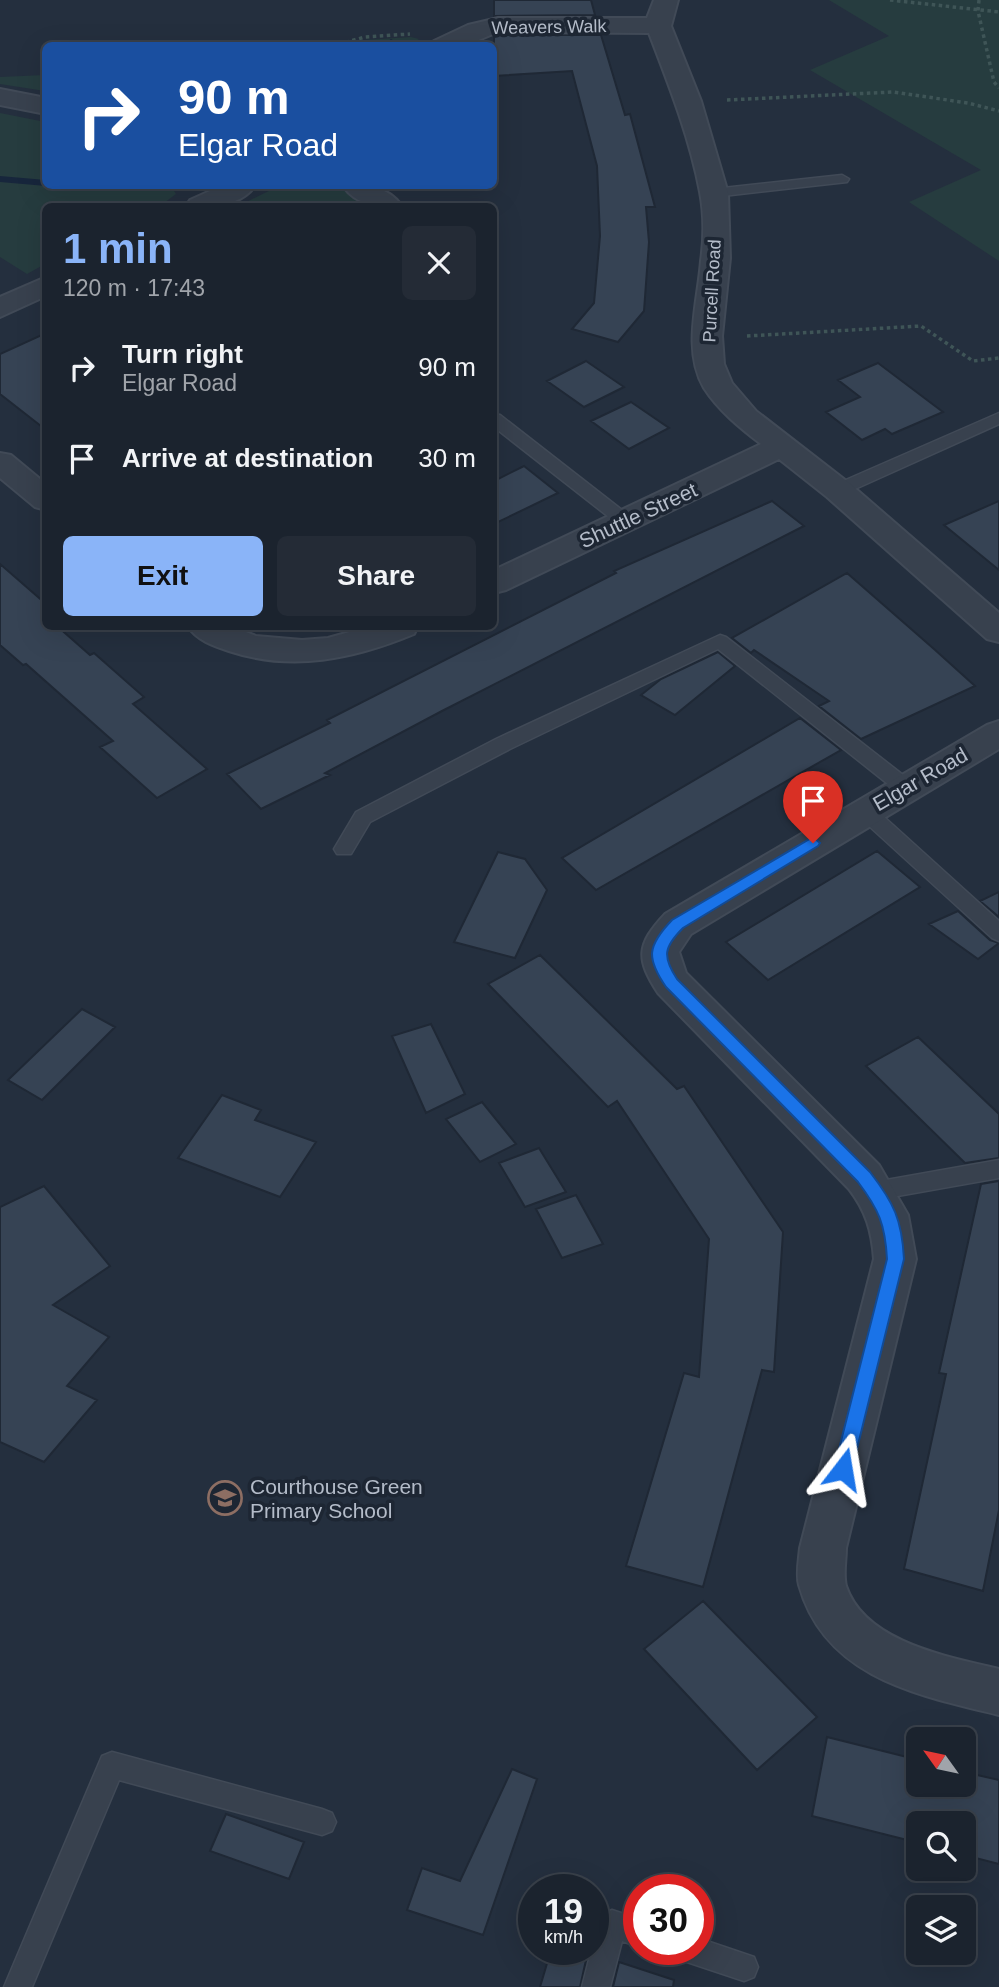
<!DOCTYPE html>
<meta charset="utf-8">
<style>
body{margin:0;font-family:Arial,sans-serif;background:#242b36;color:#f1f3f6;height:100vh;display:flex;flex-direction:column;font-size:26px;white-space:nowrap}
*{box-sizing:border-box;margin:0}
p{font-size:23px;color:#a0a4aa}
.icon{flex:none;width:38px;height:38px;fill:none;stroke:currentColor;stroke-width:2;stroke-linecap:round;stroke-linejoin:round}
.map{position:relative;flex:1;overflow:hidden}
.drawer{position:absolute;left:42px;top:203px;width:455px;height:427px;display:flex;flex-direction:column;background:#1b232e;border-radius:10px;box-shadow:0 7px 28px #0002,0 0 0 2px #39404a}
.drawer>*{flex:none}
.banner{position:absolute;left:42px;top:42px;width:455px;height:147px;border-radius:10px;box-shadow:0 7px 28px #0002,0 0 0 2px #39404a;background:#1a4fa0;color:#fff;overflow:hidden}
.needle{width:46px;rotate:303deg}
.controls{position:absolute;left:906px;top:1727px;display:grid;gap:14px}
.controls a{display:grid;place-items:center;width:70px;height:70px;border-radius:10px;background:#1b232e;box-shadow:0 7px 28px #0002,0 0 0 2px #39404a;font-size:35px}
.speed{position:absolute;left:518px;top:1874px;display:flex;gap:14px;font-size:35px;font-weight:700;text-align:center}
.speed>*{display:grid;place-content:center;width:91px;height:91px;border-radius:50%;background:#1b232e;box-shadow:0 7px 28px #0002,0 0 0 2px #39404a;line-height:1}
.speed small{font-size:18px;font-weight:400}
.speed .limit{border:10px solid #d22;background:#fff;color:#111}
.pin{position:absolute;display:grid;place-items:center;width:60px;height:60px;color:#fff;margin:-72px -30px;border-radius:50% 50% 50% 0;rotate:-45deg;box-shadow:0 0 7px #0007}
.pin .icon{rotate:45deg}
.me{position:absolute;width:77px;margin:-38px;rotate:14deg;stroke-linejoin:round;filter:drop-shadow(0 0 5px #0008)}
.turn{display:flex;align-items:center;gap:24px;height:147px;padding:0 21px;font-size:32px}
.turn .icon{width:91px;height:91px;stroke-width:2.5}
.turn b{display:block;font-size:49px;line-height:60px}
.round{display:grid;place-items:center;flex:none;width:74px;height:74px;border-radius:10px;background:#242b36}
.summary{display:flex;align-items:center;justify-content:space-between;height:119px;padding:0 21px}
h1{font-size:42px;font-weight:800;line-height:52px;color:#8ab4f8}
.primary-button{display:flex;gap:14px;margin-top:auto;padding:14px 21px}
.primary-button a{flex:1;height:80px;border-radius:10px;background:#8ab4f8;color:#111;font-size:28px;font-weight:800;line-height:80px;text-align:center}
.primary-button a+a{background:#242b36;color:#f1f3f6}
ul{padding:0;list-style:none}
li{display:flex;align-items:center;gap:21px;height:91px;padding:0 21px}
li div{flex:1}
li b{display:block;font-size:26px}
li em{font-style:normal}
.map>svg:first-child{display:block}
.green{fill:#263c3f}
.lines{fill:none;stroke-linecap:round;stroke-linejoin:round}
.stream{fill:#17263c;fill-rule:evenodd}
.building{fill:#364354;stroke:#1f2835;stroke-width:2}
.service-casing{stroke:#414a57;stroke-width:3}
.minor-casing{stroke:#414a57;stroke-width:4}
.path{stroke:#3f5557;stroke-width:3.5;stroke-dasharray:3.5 3.5;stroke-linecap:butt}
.service{fill:#38414e;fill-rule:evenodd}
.minor{fill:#38414e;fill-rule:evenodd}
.route{fill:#1a73e8;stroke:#114b97;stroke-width:2}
.labels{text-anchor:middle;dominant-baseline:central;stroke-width:7;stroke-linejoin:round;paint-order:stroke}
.far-street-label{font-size:18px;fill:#b4bcc9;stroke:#1d2633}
.street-label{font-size:21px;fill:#b4bcc9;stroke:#1d2633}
.poi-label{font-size:21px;fill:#b4bcc9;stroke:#1d2633;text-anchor:start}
</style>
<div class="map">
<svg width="999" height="1987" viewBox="0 0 999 1987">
<rect width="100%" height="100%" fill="#242f3e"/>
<path class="green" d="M829,0h170v261l-90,-59 72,-32 -171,-100 79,-34z
M411,37l8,2 -8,6h-69l22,-5z
M45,75v16l-45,-7v-7z
M0,113l45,9 1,64h125l5,8 -16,12h-114l-1,58 -18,10 -27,-17z
M279,186h59l34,20h-134z"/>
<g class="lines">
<path class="stream" d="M391,39l5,3 -4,4h-10z
M0,176l46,4v6h2h-2l-46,-4z"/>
</g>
<path class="building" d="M494,0h97l4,15 -101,1z
M499,35h102l24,80 5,-1 25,93h-9l3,35 -5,69 -26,31 -46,-13 22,-26 6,-67 -3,-70 -25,-95 -78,5v-39z
M46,333v97l-46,-36v-40z
M586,361l38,26 -40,20 -37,-26z
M878,363l65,49 -51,22 -7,-5 -23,11 -36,-28 34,-15 -22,-17z
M631,402l38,26 -40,21 -38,-28z
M524,466l34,27 -64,31v-43z
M772,501l32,25 -362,185 -117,62 5,2 -69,34 -34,-35 103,-51 -3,-3 289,-147 -2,-2z
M999,501v69l-55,-45z
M0,564l46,40v22h11l33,29 4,-2 50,44 -11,7 74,65 -50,29 -57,-51 13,-6 -87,-77 -3,1 -23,-20z
M847,573l87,76 41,37 -114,53 -42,-33 10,-5 -75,-51 -3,3 -19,-15z
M718,652l17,14 -60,49 -34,-20 20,-16z
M800,718l41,32 -245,140 -34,-32z
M877,851l43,36 -152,93 -42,-38z
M498,852l27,7 22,31 -32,68 -61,-16z
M999,892v25l-19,-16z
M958,911l32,29 9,3 -21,16 -49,-35z
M540,955l137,134 7,-3 99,146 -9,140 -12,-2 -59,217 -77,-21 58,-193 15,4 10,-138 -92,-138 -9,6 -120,-123z
M82,1009l33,18 -73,73 -34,-20z
M431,1024l34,70 -39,19 -34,-77z
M918,1037l81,77v44l-34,5 -99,-97z
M222,1095l39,15 -6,10 61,22 -36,55 -102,-39z
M482,1102l34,42 -36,18 -34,-43z
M539,1148l27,44 -41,15 -26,-44z
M999,1181v329l-16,81 -79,-22 42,-195 -7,-1 42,-189z
M44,1186l66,80 -57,39 56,32 -42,49 30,14 -53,62 -44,-20v-235z
M576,1195l27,49 -41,14 -26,-49z
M703,1601l114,116 -60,53 -113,-121z
M827,1737l92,23v25h45v-13l35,8v84l-35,-9v-31h-45v19l-107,-27z
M512,1769l25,10 -54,156 -76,-25 15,-42 38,13z
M226,1814l78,28 -15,37 -79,-28z
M551,1950l37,1 -8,36h-40z
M619,1962l55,18 -1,7h-60z"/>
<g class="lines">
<g class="service-casing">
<path id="service" d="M842,175l7,4 -2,3 -133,15 -7,-4 7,-4z
M999,413v11l-155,70h-12l-3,-4 3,-4z
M494,414l6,1 131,102 3,4 -3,4h-12l-125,-98z
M720,635l6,2 186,145 3,5 -3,5h-14l-180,-143 -208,100 -140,73 -19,32h-14l-3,-5 22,-37 140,-73z
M865,804l7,2 127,115v20l-7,-3 -134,-122 -3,-5 3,-5z
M999,1160v18l-124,22 -8,-3 -3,-6 3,-6 8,-3z
M112,1752l210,57 10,4 4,9 -4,9 -10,4 -203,-55 -87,207h-28l98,-231z
M612,1910l27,9v28l-17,-6 -12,46h-28l16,-63 4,-10z
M698,1938l56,19 4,10 -4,10 -10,4 -63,-21 -4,-10h21z"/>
</g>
<g class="minor-casing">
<path id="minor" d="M654,0h24l-7,26 30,75 27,92 2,65 -8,78 2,28 8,19 24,28 93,72 150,130v29l-12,-3 -160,-142 -48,-38 -273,131 -12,3v-23l267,-126c-21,-16 -43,-34 -57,-56 -22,-38 -6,-86 -3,-127 3,-21 3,-48 -1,-69 -10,-54 -31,-107 -51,-159l-151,-1 -34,14h-33l3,-5 34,-16 30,-7h149z
M0,89l46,9v16l-46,-9z
M221,186h34c-15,21 -47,22 -69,20l4,-6z
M343,186c22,-2 45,0 59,20 -22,2 -45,0 -59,-20z
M46,277v19l-46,21v-20z
M0,453l11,2 35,29v26l-11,-3 -35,-29z
M188,626h43l25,10 46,4 26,-2 43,-12h47l-4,8c-60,25 -122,38 -185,17 -15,-5 -33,-11 -41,-25z
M999,721v28l-308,185 -12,18 7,21 193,192 29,50 8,44 -70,289c0,12 -3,26 0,38 19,57 104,71 153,83v46c-81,-20 -174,-37 -200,-130 -3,-11 0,-25 1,-37l74,-289c-2,-28 -8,-48 -25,-70l-191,-196c-22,-34 -22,-48 7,-79l322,-189z"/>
</g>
<path class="path" d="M890,0l109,12
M979,0l-1,11 16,71 5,6
M332,46l33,-9 45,-3
M727,100l166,-8 75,11 31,8
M747,336l174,-10 52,35 26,-3"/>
<use href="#service" class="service"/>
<use href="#minor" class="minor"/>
</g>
<path class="route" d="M813,837l7,6 -2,3 -135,82c-19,19 -21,28 -6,51l193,193c24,31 32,48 34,87l-52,210 -2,6 -7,2 -7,-2 -2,-6 53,-210c-2,-35 -8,-49 -29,-77l-192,-195c-20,-29 -19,-41 6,-67z"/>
<defs>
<g id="school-ring" transform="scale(1.75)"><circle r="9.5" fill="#1d2633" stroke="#8d6e63" stroke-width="1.5"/><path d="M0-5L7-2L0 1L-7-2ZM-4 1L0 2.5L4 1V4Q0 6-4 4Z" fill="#8d6e63"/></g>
</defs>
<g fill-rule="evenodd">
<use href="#school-ring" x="225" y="1498"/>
</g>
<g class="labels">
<g class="far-street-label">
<text transform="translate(549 27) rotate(-1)">Weavers Walk</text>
<text transform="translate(712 291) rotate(-87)">Purcell Road</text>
</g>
<g class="street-label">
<text transform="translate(638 515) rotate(-25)">Shuttle Street</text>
<text transform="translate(920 779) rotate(-30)">Elgar Road</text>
</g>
<g class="poi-label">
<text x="250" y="1486">Courthouse Green<tspan x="250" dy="24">Primary School</tspan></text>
</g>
</g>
</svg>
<div class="controls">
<a><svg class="needle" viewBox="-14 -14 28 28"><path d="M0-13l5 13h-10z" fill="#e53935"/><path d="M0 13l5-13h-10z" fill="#a0a4aa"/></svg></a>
<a><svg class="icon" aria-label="search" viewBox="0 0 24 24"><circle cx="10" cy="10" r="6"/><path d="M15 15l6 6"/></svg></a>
<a><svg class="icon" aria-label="layers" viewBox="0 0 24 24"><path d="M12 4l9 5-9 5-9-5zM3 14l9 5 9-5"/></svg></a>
</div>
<div class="speed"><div>19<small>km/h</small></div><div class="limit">30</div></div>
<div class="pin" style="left:813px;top:843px;background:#d93025"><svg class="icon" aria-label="arrive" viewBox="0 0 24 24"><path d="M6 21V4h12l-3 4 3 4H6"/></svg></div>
<svg class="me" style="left:843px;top:1469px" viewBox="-20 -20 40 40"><path d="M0-17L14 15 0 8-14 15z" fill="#1a73e8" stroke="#fff" stroke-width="4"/></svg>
<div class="banner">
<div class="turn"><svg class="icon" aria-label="right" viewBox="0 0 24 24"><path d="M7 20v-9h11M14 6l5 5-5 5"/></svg><div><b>90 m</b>Elgar Road</div></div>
</div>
<section class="drawer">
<div class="summary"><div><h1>1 min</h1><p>120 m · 17:43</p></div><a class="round"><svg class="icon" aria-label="close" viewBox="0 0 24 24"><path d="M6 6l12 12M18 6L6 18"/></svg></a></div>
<ul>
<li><svg class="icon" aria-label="right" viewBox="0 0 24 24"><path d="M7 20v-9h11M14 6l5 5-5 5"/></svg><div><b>Turn right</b><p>Elgar Road</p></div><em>90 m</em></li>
<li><svg class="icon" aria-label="arrive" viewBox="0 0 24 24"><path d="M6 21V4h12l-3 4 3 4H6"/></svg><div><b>Arrive at destination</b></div><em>30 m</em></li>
</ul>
<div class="primary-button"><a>Exit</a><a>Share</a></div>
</section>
</div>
